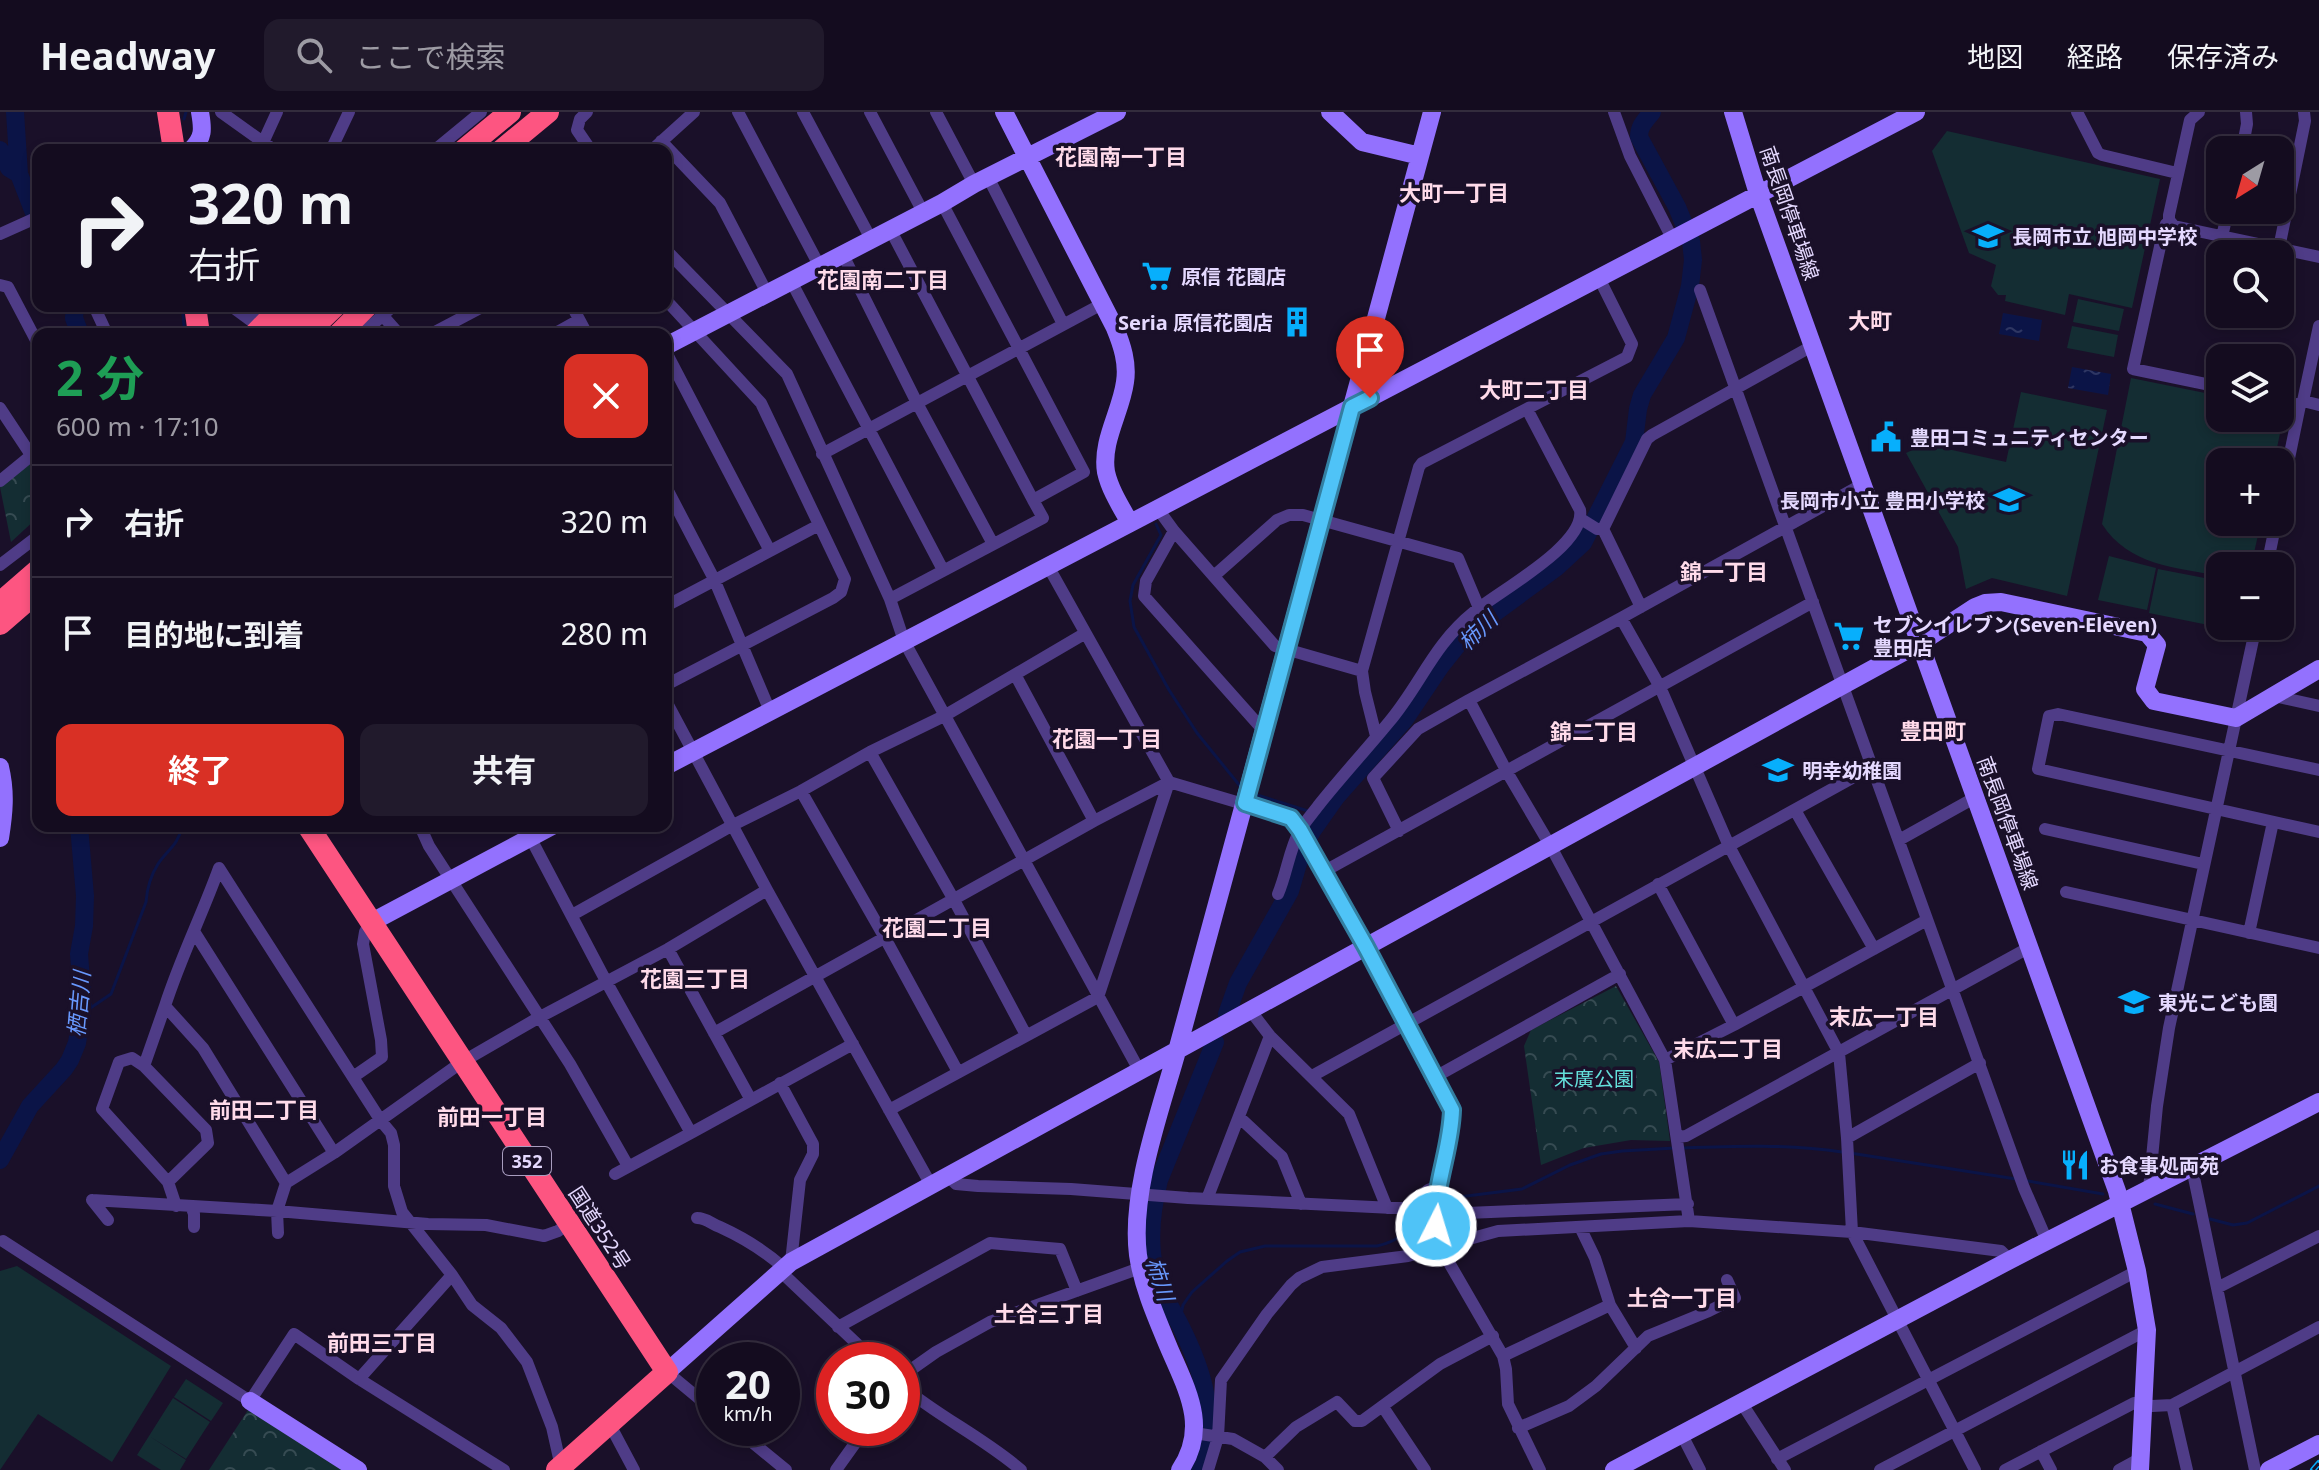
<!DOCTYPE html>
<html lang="ja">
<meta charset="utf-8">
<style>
body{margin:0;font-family:"Noto Sans","Noto Sans JP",sans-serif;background:#211a2c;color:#f1f3f6;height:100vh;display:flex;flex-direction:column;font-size:30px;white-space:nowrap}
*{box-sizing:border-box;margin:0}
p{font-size:26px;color:#9d9ba4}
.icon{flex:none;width:44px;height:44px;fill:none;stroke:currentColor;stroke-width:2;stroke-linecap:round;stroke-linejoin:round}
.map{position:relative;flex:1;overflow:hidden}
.side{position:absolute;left:32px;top:216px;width:640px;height:504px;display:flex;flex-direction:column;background:#140c1f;border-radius:16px;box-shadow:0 4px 12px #0003,0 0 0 2px #332c3d}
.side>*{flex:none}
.top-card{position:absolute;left:32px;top:32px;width:640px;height:168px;border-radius:16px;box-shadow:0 4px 12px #0003,0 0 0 2px #332c3d;background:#140c1f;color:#f1f3f6;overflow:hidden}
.needle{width:52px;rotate:217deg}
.controls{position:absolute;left:2206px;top:24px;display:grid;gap:16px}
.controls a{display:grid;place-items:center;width:88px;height:88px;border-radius:16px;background:#140c1f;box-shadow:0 4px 12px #0003,0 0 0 2px #332c3d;font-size:40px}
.speed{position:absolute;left:696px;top:1230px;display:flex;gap:16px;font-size:40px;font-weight:700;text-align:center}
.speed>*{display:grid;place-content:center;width:104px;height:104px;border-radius:50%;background:#140c1f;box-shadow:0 4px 12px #0003,0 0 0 2px #332c3d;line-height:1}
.speed small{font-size:20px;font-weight:400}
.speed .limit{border:12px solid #d22;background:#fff;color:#111}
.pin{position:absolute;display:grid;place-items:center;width:68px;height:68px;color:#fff;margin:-82px -34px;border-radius:50% 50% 50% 0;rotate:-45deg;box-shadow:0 0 8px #0007}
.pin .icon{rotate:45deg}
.me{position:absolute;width:88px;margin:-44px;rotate:5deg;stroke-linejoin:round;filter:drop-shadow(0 0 6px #0008)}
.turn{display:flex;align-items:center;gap:28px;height:168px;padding:0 24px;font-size:36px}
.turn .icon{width:104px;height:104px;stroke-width:2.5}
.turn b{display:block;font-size:56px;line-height:68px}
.round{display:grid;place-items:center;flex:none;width:84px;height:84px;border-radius:16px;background:#211a2c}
.head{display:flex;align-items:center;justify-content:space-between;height:136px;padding:0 24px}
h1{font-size:48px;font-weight:700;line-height:60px;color:#1e9e55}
.button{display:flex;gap:16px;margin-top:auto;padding:16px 24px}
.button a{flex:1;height:92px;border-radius:16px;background:#d93025;color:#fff;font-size:32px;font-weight:700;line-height:92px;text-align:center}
.button a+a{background:#211a2c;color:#f1f3f6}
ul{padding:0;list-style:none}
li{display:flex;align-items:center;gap:24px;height:112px;padding:0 24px;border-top:2px solid #332c3d}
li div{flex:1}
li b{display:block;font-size:30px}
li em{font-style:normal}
header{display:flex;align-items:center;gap:48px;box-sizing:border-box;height:112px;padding:0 40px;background:#140c1f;border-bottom:2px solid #332c3d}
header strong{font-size:38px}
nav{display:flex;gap:44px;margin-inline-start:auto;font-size:28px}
.search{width:560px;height:72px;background:#211a2c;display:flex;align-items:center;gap:20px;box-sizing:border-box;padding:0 28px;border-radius:16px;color:#9d9ba4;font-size:30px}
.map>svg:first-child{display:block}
.grass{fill:#142d33}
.park{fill:url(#park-crowns)}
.water{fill:url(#water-ripples)}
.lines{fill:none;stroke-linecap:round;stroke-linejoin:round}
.stream{stroke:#0b1447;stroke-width:3}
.river{stroke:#0b1447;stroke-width:18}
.street{stroke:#4f3c87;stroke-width:12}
.secondary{stroke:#9371fe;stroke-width:18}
.highway{stroke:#fd5581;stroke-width:22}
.rail-casing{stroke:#07affc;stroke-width:6}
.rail{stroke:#1a1029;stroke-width:3;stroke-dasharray:9;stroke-linecap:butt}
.route-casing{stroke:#337fa1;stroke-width:20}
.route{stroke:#4fc3f7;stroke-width:14}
.labels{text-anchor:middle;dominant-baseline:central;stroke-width:7;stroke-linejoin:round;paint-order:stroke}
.shield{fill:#1a1029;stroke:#a89dbf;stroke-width:2}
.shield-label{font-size:18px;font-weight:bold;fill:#e5d9ff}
.street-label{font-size:20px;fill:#e5d9ff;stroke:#1a1029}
.poi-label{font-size:20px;font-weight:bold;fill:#e5d9ff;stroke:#1a1029;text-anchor:start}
.park-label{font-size:20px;fill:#64dfdb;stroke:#1a1029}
.neighbourhood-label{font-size:22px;font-weight:bold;fill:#ffdbea;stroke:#1a1029}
.water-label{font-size:22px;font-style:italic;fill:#6898fd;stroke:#1a1029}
</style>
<header>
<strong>Headway</strong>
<div class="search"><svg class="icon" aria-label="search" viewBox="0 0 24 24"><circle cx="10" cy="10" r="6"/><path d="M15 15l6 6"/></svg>ここで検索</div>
<nav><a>地図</a><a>経路</a><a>保存済み</a></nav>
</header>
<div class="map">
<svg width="2319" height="1358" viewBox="0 0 2319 1358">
<defs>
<pattern id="park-crowns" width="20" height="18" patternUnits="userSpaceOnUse" patternTransform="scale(2)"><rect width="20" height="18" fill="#142d33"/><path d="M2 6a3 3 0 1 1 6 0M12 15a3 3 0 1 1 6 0" fill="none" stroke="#364b52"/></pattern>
<pattern id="water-ripples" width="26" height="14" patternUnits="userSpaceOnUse" patternTransform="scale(2)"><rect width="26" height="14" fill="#0b1447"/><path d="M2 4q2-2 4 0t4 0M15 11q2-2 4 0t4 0" fill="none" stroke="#2e3663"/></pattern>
</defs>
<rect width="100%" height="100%" fill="#1a1029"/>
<path class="grass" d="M1947,19l213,48 -28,129 -63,-14 -4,21 -60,-14 1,-6h-8l-7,-9 5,-21 -27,-12 -37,-102z
M2078,187l46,10 -5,22 -46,-9z
M2072,214l46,9 -4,22 -47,-9z
M2131,266l89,18v22h60v-4l3,5 -9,43h-54v60h41l-10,44h-31v10c-45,-9 -91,-10 -118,-52z
M2021,280l86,18 -40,186 -75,-18 -26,11 -8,-42 -52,-94 19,-9 81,18z
M2109,444l47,12 -9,42 -49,-10z
M2158,457l62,12v45h19l-1,5 -89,-18z
M17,1154l154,100 -59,96 -74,-48 -38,56v-199z
M186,1267l37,24 -12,18 -37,-24z
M173,1286l37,24 -24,37 -37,-23z
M149,1324l37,24 -6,10h-19l-24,-15z"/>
<path class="park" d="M38,344v61l-27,25 -11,-55z
M1616,874l43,76 11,79 -39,-1 -47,8 -43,17 -17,-119 7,-16z
M248,1298l94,60h-133z"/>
<path class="water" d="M2003,201l39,7 -3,21 -40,-7z
M2072,255l39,7 -3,21 -40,-7z"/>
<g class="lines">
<path class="stream" d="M184,7l2,-7
M182,194l3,28
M1156,412l5,11 -28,50 -3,16 4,26 35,63 28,43 43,53
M1254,682l54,17
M80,906l6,-7 25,-17 35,-92c1,-13 5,-27 12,-38 10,-15 20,-18 24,-38
M1682,1036c53,-2 108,-4 160,4
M1850,1041l166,26
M2028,1069l75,13
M1443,1087l79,-10 48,-24 31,-11 21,-3 53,-3
M2155,1092l38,10
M2210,1107l23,6 14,-2 72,-37
M1179,1212l4,-19 9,-13 35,-31 13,-9 25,-6h112c39,-9 29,-29 55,-44"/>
<path class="river" d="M15,0l4,62 19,49
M1652,0c-6,8 -13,13 -13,25l38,70 7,17
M0,38l9,18 10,6
M75,194l-1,12 6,16
M1227,902l11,-31 52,-92 12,-41 10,-19 24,-34 69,-78 35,-52 27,-34 90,-66 26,-24 51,-101 4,-33 4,-14 34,-57 14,-52 3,-26 -2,-19
M0,1048l30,-54 34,-37 6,-9 7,-17 6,-38 -4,-51 5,-28 1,-30 -6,-70
M1196,1358c24,-51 7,-100 -17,-147 -8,-15 -17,-29 -22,-45 -10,-32 -6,-66 2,-98l56,-138"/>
<path class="street" d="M221,0l53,38
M587,0l-7,7 -3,11 13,19 -1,1
M738,0l82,155
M803,0l68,127
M870,0l53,100
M936,0l38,72
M1614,0l16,44 43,84
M2077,0l21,41 4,2 75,18
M2199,0l-9,8 -21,95v5l5,6 145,31
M661,29l59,62 47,90
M261,35l16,-35
M331,38l18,-38
M435,38l46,-38
M652,38l42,-38
M2242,38l5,-26 -1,-12
M988,65l75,147
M2170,109l-4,3 -3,9 -30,136 87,18
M890,117l143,271
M0,122l38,-17
M2222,125l6,-27
M2279,136l26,-127 -1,-9
M666,138l121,124 103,225 14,42 235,429
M843,143l74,148 76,141
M791,169l152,289
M0,173l8,2 30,57
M1700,178l324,898 23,53
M666,188l95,103 84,176 -4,13 -8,6 -167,87
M94,194l13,28
M231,194l19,14 7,-3 5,-11
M572,194l15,28
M383,204l16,18
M2319,214l-16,75 16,4
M362,222l31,-28
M431,222l53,-28
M554,222l25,-14
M666,240l104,199
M2280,289l20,4 -20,97
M0,296l31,47
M822,342l280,-150
M0,369l38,-31
M666,375l48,92 56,132
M1158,397l16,22 101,115 87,25
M1581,407l16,10h6l38,78
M1603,417l44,-90 5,-4 162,-90
M1174,419l-28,50 -2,15 120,135
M0,453l38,-29
M2267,454l9,-44
M1215,463l62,-55 12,-5h14l155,43 21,50
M890,487l153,-81 -10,-18 51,-28 -142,-269
M666,494l153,-81
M1621,506l39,69 69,159 110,207 8,85 5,94 123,238
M1016,564l78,145
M2274,584l45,10
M666,589l101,189 164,295
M1376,624l-11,-44 -3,-21 57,-204 3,-4 205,-106 5,-13 -33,-66
M870,640l84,148 72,135
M2319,658l-261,-56 -9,2 -11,53 281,63
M801,679l84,147 73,134
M1795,698l79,139
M420,714l9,20 141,218 58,102
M2045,717l158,35
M1399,719l-26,-53 45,-49 51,-29
M530,725l77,146 84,150 162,-89
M1899,728l77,-43
M1323,760l490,-270
M1658,772l76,141
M2066,780l253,56
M1278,782c9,-21 11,-44 22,-64 5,-8 12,-16 18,-24 23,-29 48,-56 71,-84 32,-38 44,-77 85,-110 25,-21 112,-67 106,-102l-53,-101
M572,803l161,-90 68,-34 69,-39 74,-36 140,-82
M195,821l139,220
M2249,821l24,-111
M668,837l83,151
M165,894l-21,60 62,64 2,13 -40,39 8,24
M1250,898l20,26 79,78 38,94
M714,921l380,-212 75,-39 122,36 12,16 149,276c-1,47 -24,90 -12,137l63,109 3,13 2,35 32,66
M1665,948l69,-35 193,-105
M144,954l-12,-8 -13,4 -17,47 66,73
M1312,964l560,-309
M353,965l29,-20 -1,-17 -18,-96 2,-12 5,-9
M1435,965l185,-103
M780,971l33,61v10l-13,26 -9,82
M889,998l209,-113 71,-215 -121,-216
M1239,1005l43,40 19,47
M1677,1025l9,-1 344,-189
M1847,1026l133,-75
M2192,1056l63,302
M615,1062l76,-41
M948,1064l8,8 22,2 93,3 117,9 205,10h19l16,-18 12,-5
M286,1071l-83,-135 -38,-42c15,-47 37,-91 54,-138l162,253 10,12 3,12v41l8,26 50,63 20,30 29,23 26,34 25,65 9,40
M2149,1077l8,-83 12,-78 87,-402
M1207,1087l63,-163
M92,1088l185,11 151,13 58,1 58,11 14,-5 10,-7
M92,1088l16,20
M191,1094l3,8v13
M697,1106c10,0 14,6 23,9 24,11 44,23 64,41
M1436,1107l31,-6 221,-9
M1689,1109l-24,-161 -115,-215 -43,-73 -38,-72 152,-82 242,-134
M1580,1115l15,31 15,47 26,43
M278,1121l-1,-22 9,-28 48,-30 128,-91 76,-44 130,-69 99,-59
M3,1129l247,160 44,-67 65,45 145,91
M781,1160l93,88
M2217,1176l102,-52
M838,1215l152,-84 70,6 17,42
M1503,1244l107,-51
M667,1260l47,39
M902,1264l34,-24 54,-30 150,-54
M359,1267l93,-104
M902,1274c37,31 82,52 119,84
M1741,1290l44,68
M2172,1293l15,65
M1383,1295l42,63
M609,1311l25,47
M735,1316l51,42
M1518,1316l51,-22 27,-20 52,-50 61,-25 26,-13 -8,-18
M1194,1321l39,6 32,18 13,13
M1681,1321l19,37
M2041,1339l10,19
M1265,1345l31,-30 41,-25 18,19h7l78,-57 53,-28
M1777,1347l360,-188
M836,1358l30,-42
M1208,1358l10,-33 3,-57 46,-66 24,-29 8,-7 23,-11 86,-11 90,-25 191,-10 163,11 149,19 9,9
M1880,1358l267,-140
M2005,1358l129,-67 18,3 20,-1 147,-78
M2119,1358l22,-12"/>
<path class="secondary" d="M1004,0l111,216c7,17 13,35 10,54 -4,30 -24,59 -19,90 4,18 15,35 24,51
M1330,0l32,30 58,14
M1733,0l25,82 359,997 20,80 10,59 -7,140
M191,38c13,-12 12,-21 9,-38
M666,234l276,-143 32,-19 143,-72
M666,654l1250,-654
M0,655c6,25 4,46 0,71
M370,811l182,-97
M667,1260l124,-110 1129,-619 55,-36 10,-4 16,-1 146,31 10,12 -12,44 9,12 82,17 83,-49
M250,1289l108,69
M1180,1358c29,-43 7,-80 -11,-122 -12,-29 -26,-60 -31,-93 -8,-62 22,-143 39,-204l255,-939
M1614,1358l396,-210 309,-158
M2269,1358l50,-26"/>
<path class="highway" d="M168,0l6,38
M464,38l46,-38
M502,38l46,-38
M195,194l4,28
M255,222l27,-28
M285,222l27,-27
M306,222l29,-28
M339,222l28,-28
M0,491l38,-33
M0,512l38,-33
M308,714l359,546 -110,98"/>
<g class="rail-casing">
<path id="rail" d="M2313,1358l6,-7"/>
</g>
<use href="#rail" class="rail"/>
</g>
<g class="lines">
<g class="route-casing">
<path id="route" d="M1370,286l-18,9 -107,396 46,15 9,12 66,117 86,163c-1,40 -19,77 -16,116"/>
</g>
<use href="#route" class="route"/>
</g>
<defs>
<g id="school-bare" transform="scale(2.4)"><path d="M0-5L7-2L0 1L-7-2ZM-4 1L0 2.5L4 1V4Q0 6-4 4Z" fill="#07affc" stroke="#1a1029" stroke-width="2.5" paint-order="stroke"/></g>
<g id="supermarket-bare" transform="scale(2.4)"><path d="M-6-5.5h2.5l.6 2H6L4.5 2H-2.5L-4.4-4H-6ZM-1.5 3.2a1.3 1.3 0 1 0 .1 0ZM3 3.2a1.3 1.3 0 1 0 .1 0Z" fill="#07affc" stroke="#1a1029" stroke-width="2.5" paint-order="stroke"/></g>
<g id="building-bare" transform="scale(2.4)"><path d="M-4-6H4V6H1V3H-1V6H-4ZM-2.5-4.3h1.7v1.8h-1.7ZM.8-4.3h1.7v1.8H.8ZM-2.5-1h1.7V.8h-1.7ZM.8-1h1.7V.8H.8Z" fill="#07affc" stroke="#1a1029" stroke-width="2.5" paint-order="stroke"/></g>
<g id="civic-bare" transform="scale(2.4)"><path d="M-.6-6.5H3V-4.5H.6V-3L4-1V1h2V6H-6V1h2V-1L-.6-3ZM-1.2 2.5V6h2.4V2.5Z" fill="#07affc" stroke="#1a1029" stroke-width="2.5" paint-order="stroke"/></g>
<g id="restaurant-bare" transform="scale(2.4)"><path d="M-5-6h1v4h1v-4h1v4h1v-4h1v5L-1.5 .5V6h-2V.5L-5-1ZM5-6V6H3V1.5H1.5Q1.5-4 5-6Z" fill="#07affc" stroke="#1a1029" stroke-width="2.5" paint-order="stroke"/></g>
</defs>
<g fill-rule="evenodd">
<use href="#school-bare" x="1988" y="124"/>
<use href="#supermarket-bare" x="1157" y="164"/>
<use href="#building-bare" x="1297" y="210"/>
<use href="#civic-bare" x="1886" y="325"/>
<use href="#school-bare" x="2009" y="388"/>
<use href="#supermarket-bare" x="1849" y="524"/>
<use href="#school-bare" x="1778" y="658"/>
<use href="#school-bare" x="2134" y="890"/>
<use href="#restaurant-bare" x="2075" y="1053"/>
</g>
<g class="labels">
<rect class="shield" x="503" y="1035" width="48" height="28" rx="6"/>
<g class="shield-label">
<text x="527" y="1049">352</text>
</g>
<g class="street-label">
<text transform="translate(1790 101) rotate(71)">南長岡停車場線</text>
<text transform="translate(2008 711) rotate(70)">南長岡停車場線</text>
<text transform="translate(600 1116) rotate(57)">国道352号</text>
</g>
<g class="poi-label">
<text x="2012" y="124">長岡市立 旭岡中学校</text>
<text x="1181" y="164">原信 花園店</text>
<text x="1273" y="210" text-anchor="end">Seria 原信花園店</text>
<text x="1910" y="325">豊田コミュニティセンター</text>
<text x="1985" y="388" text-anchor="end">長岡市小立 豊田小学校</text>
<text x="1873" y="512">セブンイレブン(Seven-Eleven)<tspan x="1873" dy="23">豊田店</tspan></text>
<text x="1802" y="658">明幸幼稚園</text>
<text x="2158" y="890">東光こども園</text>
<text x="2099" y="1053">お食事処両苑</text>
</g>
<g class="park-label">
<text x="1594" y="966">末廣公園</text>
</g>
<g class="neighbourhood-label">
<text x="1121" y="44">花園南一丁目</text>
<text x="1454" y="80">大町一丁目</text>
<text x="883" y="167">花園南二丁目</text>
<text x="1870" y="208">大町</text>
<text x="1534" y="277">大町二丁目</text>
<text x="1724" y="459">錦一丁目</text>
<text x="1933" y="618">豊田町</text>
<text x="1594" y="619">錦二丁目</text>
<text x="1107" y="626">花園一丁目</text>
<text x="937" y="815">花園二丁目</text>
<text x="695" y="866">花園三丁目</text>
<text x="1884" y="904">末広一丁目</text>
<text x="1728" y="936">末広二丁目</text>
<text x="264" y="997">前田二丁目</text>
<text x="492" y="1004">前田一丁目</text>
<text x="1682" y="1185">土合一丁目</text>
<text x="1049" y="1201">土合三丁目</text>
<text x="382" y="1230">前田三丁目</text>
</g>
<g class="water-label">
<text transform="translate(1477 518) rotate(-44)">柿川</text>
<text transform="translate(78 892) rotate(-85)">栖吉川</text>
<text transform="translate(1161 1167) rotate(72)">柿川</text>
</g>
</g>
</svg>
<div class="controls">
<a><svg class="needle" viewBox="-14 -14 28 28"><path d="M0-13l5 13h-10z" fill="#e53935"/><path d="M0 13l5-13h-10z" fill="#9d9ba4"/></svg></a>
<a><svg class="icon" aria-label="search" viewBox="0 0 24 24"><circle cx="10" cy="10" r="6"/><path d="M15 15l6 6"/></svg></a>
<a><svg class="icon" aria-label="layers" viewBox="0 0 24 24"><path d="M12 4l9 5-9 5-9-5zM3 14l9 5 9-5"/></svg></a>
<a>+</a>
<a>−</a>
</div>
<div class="speed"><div>20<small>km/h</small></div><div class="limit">30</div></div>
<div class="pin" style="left:1370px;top:286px;background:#d93025"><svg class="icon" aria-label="arrive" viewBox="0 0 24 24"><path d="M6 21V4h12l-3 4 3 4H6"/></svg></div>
<svg class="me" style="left:1436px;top:1114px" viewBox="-20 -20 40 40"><circle r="17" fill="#4fc3f7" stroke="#fff" stroke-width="3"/><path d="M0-11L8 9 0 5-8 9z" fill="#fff"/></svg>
<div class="top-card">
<div class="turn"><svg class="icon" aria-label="right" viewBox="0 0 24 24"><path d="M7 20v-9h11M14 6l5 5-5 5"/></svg><div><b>320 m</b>右折</div></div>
</div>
<section class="side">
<div class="head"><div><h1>2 分</h1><p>600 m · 17:10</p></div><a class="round" style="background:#d93025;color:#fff"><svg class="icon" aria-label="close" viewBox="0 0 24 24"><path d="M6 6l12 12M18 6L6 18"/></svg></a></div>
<ul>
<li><svg class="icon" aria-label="right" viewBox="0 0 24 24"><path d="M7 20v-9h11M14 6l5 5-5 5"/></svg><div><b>右折</b></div><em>320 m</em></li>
<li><svg class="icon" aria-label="arrive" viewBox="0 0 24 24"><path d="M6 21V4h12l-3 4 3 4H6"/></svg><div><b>目的地に到着</b></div><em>280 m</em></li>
</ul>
<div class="button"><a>終了</a><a>共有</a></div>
</section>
</div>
